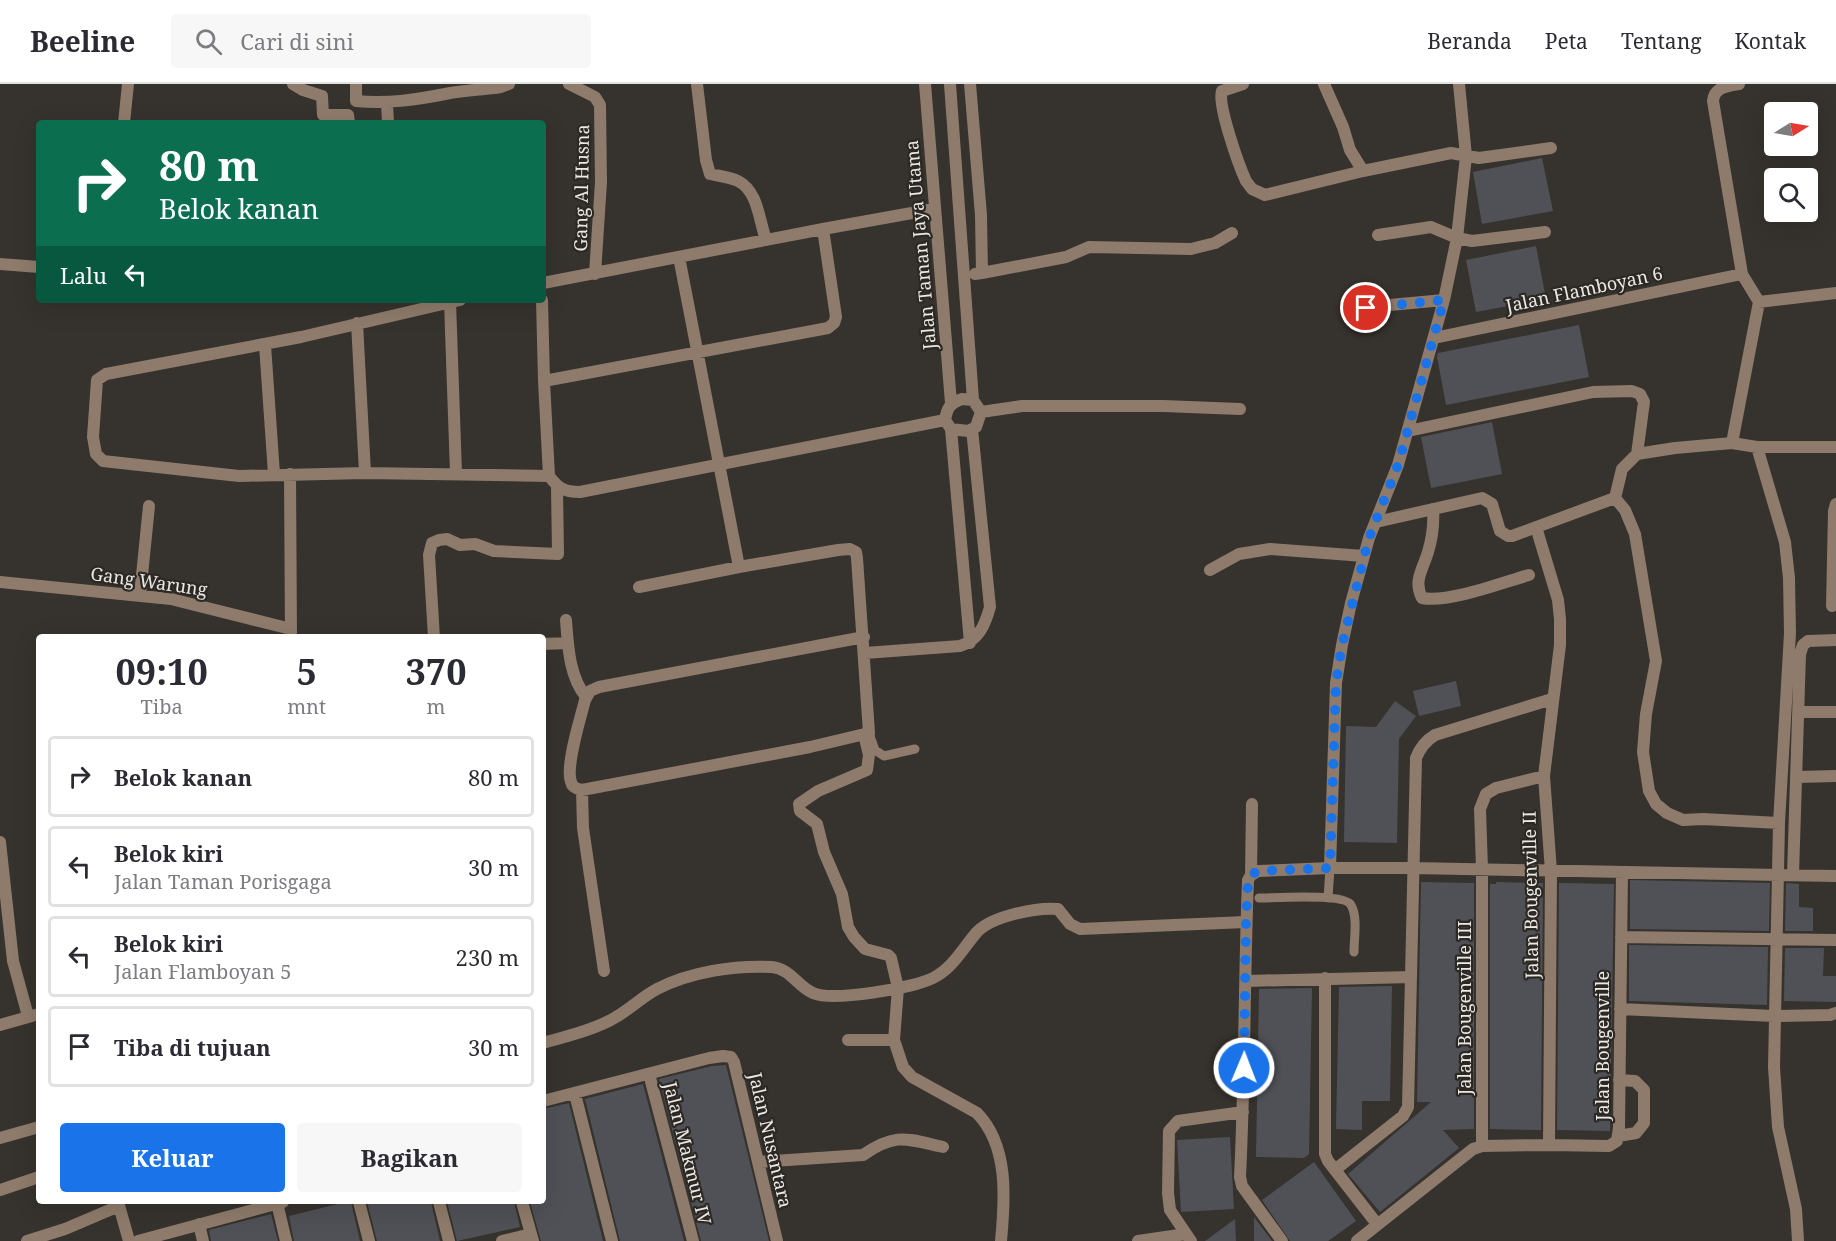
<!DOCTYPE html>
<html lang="id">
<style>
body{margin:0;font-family:"Noto Serif",serif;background:#f7f7f7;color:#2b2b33;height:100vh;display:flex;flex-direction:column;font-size:22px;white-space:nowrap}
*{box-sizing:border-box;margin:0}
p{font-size:20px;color:#7c7c81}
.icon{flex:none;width:33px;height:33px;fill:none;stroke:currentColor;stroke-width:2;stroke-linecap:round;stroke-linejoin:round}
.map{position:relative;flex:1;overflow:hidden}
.panel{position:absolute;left:36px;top:550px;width:510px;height:570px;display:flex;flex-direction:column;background:#fff;border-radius:6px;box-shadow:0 6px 24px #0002}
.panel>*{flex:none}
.top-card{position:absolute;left:36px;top:36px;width:510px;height:183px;border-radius:6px;box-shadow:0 6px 24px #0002;background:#0b6e4f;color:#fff;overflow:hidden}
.needle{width:39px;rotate:79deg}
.tools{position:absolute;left:1764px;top:18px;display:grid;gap:12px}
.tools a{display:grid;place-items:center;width:54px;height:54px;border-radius:6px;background:#fff;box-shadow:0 6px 24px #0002;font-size:30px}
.pin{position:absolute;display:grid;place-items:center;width:51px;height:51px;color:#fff;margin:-26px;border:3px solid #fff;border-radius:50%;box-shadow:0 2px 6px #0007}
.me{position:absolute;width:66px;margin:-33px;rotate:1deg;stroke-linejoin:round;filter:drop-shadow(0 0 4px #0008)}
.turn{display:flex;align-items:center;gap:21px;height:126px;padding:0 24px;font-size:27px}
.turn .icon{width:78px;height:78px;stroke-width:2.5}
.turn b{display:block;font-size:42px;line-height:51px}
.then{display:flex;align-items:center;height:57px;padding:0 24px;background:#0003;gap:12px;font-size:22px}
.eta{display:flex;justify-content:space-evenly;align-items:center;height:102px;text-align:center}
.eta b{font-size:36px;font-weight:700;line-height:42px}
.action{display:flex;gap:12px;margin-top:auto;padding:12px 24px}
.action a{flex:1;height:69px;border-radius:6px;background:#1a73e8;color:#fff;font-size:24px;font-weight:700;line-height:69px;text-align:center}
.action a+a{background:#f7f7f7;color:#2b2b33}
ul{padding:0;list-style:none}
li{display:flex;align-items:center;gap:18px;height:81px;margin:0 12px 9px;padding:0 12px;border:3px solid #e1e1e2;border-radius:6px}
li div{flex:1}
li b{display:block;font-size:22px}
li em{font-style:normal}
header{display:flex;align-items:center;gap:36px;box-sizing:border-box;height:84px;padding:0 30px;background:#fff;border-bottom:2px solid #e1e1e2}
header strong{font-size:28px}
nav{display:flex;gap:33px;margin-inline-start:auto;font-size:21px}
.search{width:420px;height:54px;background:#f7f7f7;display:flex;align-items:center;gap:15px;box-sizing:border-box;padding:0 21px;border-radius:6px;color:#7c7c81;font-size:22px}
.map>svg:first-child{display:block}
.building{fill:#505157}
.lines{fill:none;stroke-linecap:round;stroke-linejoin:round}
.lane{stroke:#8e7b6b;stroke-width:9}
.street{stroke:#8e7b6b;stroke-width:12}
.route{stroke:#1a73e8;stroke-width:10;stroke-dasharray:0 18}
.labels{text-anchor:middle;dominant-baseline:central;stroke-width:4.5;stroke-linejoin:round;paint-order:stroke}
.street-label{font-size:18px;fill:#ebe8e5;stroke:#2c2823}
</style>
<header>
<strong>Beeline</strong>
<div class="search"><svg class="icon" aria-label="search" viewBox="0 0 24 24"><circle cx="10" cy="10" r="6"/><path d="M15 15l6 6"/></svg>Cari di sini</div>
<nav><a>Beranda</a><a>Peta</a><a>Tentang</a><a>Kontak</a></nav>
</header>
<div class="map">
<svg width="1836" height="1157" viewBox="0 0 1836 1157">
<rect width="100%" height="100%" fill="#36322d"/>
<path class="building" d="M1542,74l11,53 -71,13 -9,-52z
M1536,162l10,53 -70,13 -10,-52z
M1579,241l10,52 -143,28 -9,-48 1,-4z
M1492,338l10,52 -71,14 -10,-51z
M1456,597l5,25 -42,10 -6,-25z
M1395,617l21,15 -17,23 -2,104 -53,-1 2,-116 30,1z
M1630,796l140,3 -1,48 -139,-2z
M1421,798l53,1v246l-31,1 16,18 -79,64 -32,-38 83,-72h-14z
M1496,798l47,1 -2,247 -51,-1v-245h6z
M1559,799l55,1 -4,247 -53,-1z
M1786,799l13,1v23l14,1v23h-28z
M1629,861l139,2 -1,58 -138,-4z
M1785,864h39l-1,28h13v26l-52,-1z
M1392,902l-2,115h-28v29l-26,-1 3,-142z
M1312,904l-3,166 -5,4 -48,-1 3,-168z
M726,981l43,176h-68l-42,-162 53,-13z
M643,1000l41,157h-64l-35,-142z
M569,1019l34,138h-62l-11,-39h13v-93z
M1230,1053l4,72 -53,3 -4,-72z
M1314,1078l42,59 -28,20h-38l-28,-41z
M346,1118h5l9,39h-66l-5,-25z
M367,1118h64l9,39h-63z
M447,1118h67l6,25 -63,14z
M271,1130l7,27h-67l-2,-11z
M1254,1133l18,24h-18z
M1235,1135l1,22h-31z"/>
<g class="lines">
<path class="lane" d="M870,652l5,14 9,6 31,-7
M1259,814c15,0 86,-5 92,7 7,12 3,33 3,47
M1328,814l2,-30"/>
<path class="street" d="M293,0l10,6 19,6 1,19h25l1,8
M356,0v17c31,3 59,-1 89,-7 18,-4 38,-4 56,-7l8,-3
M569,0l26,13 5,8 1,77 -6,92
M697,0l9,76 4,14c9,2 20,3 28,7 20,10 21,39 28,59
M925,0l26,319
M950,0l23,316
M970,0l11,131 1,58 -7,1
M1243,0l-21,7c-5,13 17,75 24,90l6,8 13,6 98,-24 88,-18 28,5 72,-10
M1324,0l19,43 7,23 13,21
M1739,0c-11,2 -25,3 -26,17l29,173 17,28 77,-9
M387,19l1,20
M124,39l4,-39
M1378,151l53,-8 26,11 15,3 73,-9
M679,173l60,310
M0,180l39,3
M982,189l84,-16 23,-10 102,2 24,-6 17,-10
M543,199l280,-54 111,-20
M460,216l-159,37 -195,37 -9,6 -4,57 3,17 7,7 136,15 126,-3 184,3
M542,216l2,81 5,95c9,12 15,16 31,16l365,-72
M450,218l6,171
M1346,225l98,-9
M357,239l8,150
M1434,254l308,-64
M265,261l9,129
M544,297l284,-53 6,-5 2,-6 -13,-88
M962,315l11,1 8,12 -5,15 -8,4 -17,-2 -6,-9c2,-12 5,-17 17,-21z
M981,328l41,-6h141l77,3
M951,345l19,214
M1408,347l185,-39 39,-1 8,3 4,8 -7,52
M1732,359l27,-141
M1757,363l28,95 4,36 1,55 -11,190 -5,244 4,60 18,82 2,32
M290,390l1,162
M1615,414l10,12 10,24 21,127 -10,53 -3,38 6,39 7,13 11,9 16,7 20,-1 76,4
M1433,425c1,14 -1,30 -5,43 -5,17 -15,29 -6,46 27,5 79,-15 107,-23
M1376,438l106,-24 10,6 8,27 8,5h4l103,-38 7,-29 15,-15 38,-6 57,-5 25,4h79
M1536,443l22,73 2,19v26l-16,131 7,95 -2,274
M1210,486l29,-16 31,-5 94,7
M0,498l171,17 120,30
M639,503l100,-20 99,-17 12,-1 6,3 1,6 12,175 -59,14 -228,43c-5,-1 -10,-3 -11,-8 -6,-16 10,-65 14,-82l5,-9 9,-4 265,-50
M140,511l9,-89
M1832,522l2,-95 2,-7
M566,536c2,26 3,56 20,77
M434,554l-5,-83 3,-12 7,-3 8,-1 13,6 15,-1 19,7 64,3 -1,-67
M543,560l25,-1
M865,569l95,-7c19,-6 25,-21 30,-39l-18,-178
M1800,628h36
M864,650l5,21 -2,15 -49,21 -19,13 1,7 17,13 7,28 18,42 6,33 6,10 11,12 23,6 3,3 7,30 -4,52 9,27 9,10 65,36c32,33 28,86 24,128
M1797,693l39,-1
M582,706l1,38 21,143
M1252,720l-1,71 -3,5c-4,99 -3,198 -8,297l2,9 40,55
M0,758l13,119 15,55
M1330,784l6,-185 6,-38 9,-42 18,-65 29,-73 46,-165 13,-62 9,-82 -7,-72
M1251,791l7,-4 72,-3h83l423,8
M1793,791l7,-221 3,-9 5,-4 28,-1
M1621,853l215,3
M1325,894v176l3,7 49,63
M1246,897l165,-4
M1620,925l154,7 56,-1 6,-2
M0,941l39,-11
M848,956h46
M543,959c21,-6 54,-14 73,-26 14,-8 26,-20 41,-28 33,-17 77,-24 115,-22 19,2 25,19 41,26 20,9 100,-5 120,-15 20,-10 30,-30 44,-46 15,-16 60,-25 81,-23l12,15 10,5 166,-7
M649,990l44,167
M575,1010l37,147
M543,1017l166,-43 14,-2 8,1 3,5 43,179
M1618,1052l18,-3 8,-10v-33l-9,-9 -16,-1
M0,1054l39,-11
M1482,1062v-277l-2,-60 6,-15 10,-6 48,-12
M758,1078l105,-7c33,-23 44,-16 80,-8
M1336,1085l67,-53 5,-9 8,-349c4,-10 9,-17 19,-23l117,-36
M0,1106l39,-13
M118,1118l11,39
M359,1118l10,39
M439,1118l10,39
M522,1118l11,39
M277,1119l9,38
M199,1140l4,17
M27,1157l38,-12 54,-23
M138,1157l145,-39
M502,1157l29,-7
M1138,1157l48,-7
M1191,1157l-21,-31 -2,-17 1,-62 9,-10 65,-9
M1357,1157l116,-92 9,-3 67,-1 60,1 8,-5 2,-13 3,-256"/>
</g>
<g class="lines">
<path class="route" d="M1244,984l2,-146 2,-42 3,-5 7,-4 72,-3 6,-185 6,-38 27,-107 29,-73 46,-165 -78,8"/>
</g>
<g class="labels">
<g class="street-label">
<text transform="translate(581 104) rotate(-89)">Gang Al Husna</text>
<text transform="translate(920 161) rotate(-95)">Jalan Taman Jaya Utama</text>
<text transform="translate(1584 205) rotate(-12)">Jalan Flamboyan 6</text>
<text transform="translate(149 497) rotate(8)">Gang Warung</text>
<text transform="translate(1530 811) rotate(-91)">Jalan Bougenville II</text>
<text transform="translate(1464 924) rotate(-90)">Jalan Bougenville III</text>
<text transform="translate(1602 962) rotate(-90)">Jalan Bougenville</text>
<text transform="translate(771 1056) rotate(77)">Jalan Nusantara</text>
<text transform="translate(688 1069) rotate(76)">Jalan Makmur IV</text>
</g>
</g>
</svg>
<div class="tools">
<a><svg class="needle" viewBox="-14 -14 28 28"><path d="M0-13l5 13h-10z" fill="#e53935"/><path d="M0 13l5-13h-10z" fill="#7c7c81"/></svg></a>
<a><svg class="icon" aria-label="search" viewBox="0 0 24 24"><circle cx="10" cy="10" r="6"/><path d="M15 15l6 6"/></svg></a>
</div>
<div class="pin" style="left:1366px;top:224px;background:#d93025"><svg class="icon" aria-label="arrive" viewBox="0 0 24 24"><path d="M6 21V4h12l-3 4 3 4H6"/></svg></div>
<svg class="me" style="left:1244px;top:984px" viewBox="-20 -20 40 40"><circle r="17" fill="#1a73e8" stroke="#fff" stroke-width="3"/><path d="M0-11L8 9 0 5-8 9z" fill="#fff"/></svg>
<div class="top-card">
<div class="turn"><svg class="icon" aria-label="right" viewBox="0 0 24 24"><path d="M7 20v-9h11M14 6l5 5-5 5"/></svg><div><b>80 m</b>Belok kanan</div></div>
<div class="then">Lalu<svg class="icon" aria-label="left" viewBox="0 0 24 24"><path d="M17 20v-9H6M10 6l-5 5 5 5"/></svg></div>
</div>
<section class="panel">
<div class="eta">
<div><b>09:10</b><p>Tiba</p></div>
<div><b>5</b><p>mnt</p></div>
<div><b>370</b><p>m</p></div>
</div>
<ul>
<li><svg class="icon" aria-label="right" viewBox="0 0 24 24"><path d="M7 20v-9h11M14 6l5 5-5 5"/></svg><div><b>Belok kanan</b></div><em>80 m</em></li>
<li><svg class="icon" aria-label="left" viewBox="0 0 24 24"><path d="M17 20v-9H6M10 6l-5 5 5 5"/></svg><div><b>Belok kiri</b><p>Jalan Taman Porisgaga</p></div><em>30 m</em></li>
<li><svg class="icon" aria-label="left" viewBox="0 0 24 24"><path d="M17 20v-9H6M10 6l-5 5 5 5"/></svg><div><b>Belok kiri</b><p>Jalan Flamboyan 5</p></div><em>230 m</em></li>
<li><svg class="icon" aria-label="arrive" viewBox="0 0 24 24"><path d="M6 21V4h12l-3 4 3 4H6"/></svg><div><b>Tiba di tujuan</b></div><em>30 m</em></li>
</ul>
<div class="action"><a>Keluar</a><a>Bagikan</a></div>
</section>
</div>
